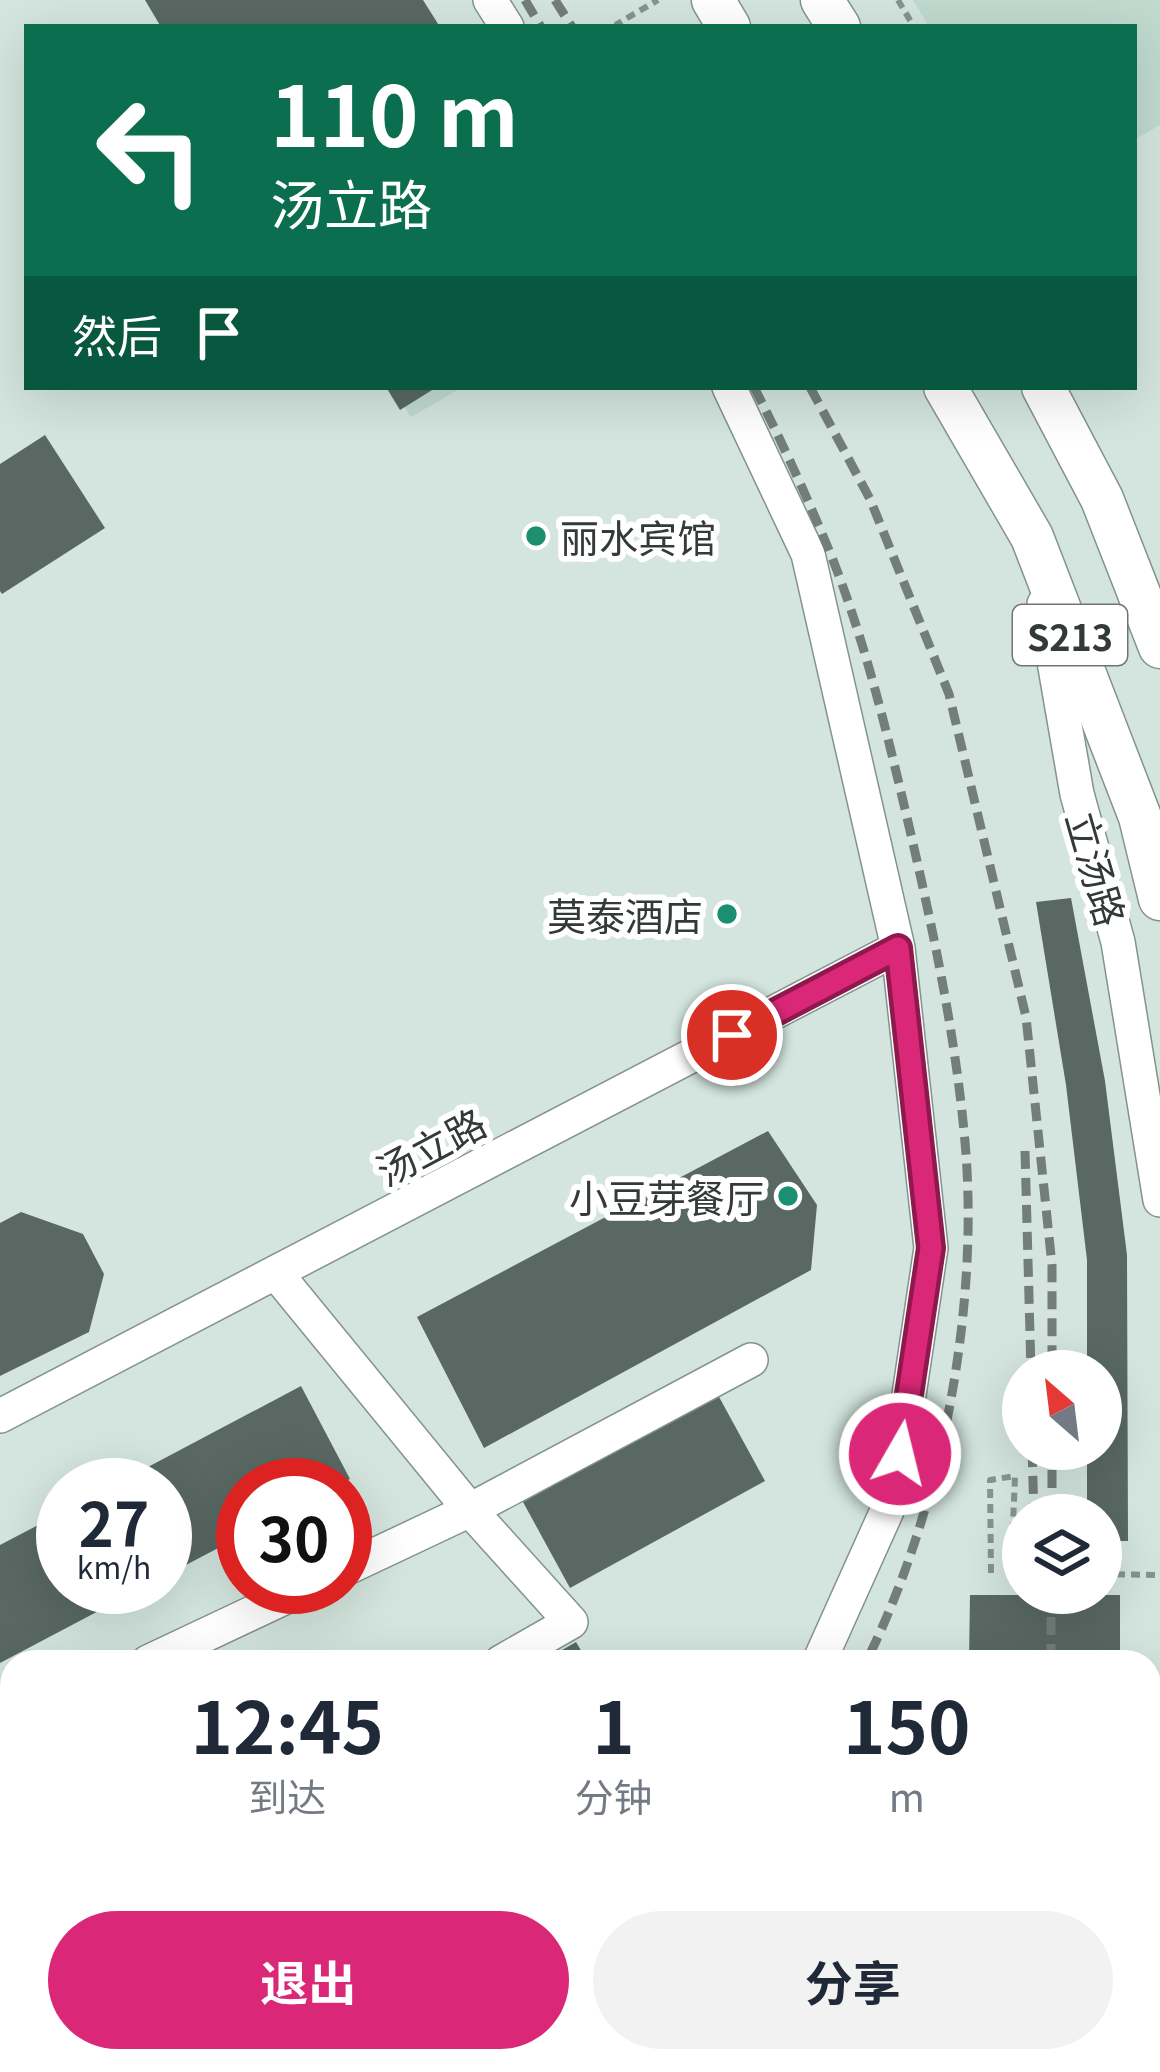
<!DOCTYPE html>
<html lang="zh">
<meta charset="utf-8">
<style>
body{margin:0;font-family:Georgia,"Noto Sans SC",serif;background:#f2f2f3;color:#1f2937;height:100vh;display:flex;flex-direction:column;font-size:45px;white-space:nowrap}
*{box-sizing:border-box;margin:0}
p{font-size:39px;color:#747a83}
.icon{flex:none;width:66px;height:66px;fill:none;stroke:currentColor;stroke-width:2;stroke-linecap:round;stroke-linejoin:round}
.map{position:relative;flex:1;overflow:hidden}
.panel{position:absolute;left:0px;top:1650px;width:1161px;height:423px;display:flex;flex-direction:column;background:#fff;border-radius:36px 36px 0 0;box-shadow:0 12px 48px #0002}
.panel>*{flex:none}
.banner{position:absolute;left:24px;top:24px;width:1113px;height:366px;border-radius:0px;box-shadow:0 12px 48px #0002;background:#0b6e4f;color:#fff;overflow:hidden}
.needle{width:78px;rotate:332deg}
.tools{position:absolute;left:1002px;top:1350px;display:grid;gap:24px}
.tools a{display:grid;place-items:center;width:120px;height:120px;border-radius:50%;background:#fff;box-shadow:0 12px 48px #0002;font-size:60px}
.speed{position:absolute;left:36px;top:1458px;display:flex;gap:24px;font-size:60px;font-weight:700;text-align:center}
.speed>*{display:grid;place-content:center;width:156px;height:156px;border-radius:50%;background:#fff;box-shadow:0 12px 48px #0002;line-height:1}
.speed small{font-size:30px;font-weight:400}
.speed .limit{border:18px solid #d22;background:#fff;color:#111}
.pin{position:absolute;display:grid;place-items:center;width:102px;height:102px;color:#fff;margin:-51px;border:6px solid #fff;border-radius:50%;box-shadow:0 3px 12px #0007}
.me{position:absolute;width:132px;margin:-66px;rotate:8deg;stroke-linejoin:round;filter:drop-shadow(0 0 9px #0008)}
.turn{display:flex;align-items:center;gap:42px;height:252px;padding:0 48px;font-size:54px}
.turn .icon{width:156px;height:156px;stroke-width:2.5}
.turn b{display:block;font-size:84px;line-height:102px}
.then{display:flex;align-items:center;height:114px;padding:0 48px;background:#0003;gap:24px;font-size:45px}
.eta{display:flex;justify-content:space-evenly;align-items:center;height:204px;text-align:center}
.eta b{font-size:72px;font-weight:700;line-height:84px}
.primary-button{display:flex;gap:24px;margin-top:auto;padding:24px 48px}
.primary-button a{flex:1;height:138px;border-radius:72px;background:#db2777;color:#fff;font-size:48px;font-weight:700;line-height:138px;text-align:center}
.primary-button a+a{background:#f2f2f3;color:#1f2937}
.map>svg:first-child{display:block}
.built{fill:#c0dad0}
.building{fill:#596862}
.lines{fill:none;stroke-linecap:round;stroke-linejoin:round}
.minor-casing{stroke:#83938d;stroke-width:36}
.major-casing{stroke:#83938d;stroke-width:45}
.path{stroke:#86938e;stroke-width:6;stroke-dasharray:9 6;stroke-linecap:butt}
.minor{stroke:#fff;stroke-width:33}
.major{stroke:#fff;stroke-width:42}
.rail{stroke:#737e7a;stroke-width:9;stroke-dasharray:18 9;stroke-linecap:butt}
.route-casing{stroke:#8e194d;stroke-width:30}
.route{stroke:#db2777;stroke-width:21}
.poi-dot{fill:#1c8f71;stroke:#fff;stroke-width:4.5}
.labels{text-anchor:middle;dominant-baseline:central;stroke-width:12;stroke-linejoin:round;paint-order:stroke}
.shield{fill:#fff;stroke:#707573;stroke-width:3}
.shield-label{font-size:36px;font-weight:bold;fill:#333a37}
.poi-label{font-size:39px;fill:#333a37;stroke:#fff;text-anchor:end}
.street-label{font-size:39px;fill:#333a37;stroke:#fff}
</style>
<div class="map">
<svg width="1160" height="2072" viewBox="0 0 1160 2072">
<rect width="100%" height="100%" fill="#d3e5de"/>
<path class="built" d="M913,0h247v125l-26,15v-113h-205z
M392,387h71l-52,30z"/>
<path class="building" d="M145,0h278l17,27h-279z
M386,387h51l-37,23z
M45,435l60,93 -103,66 -2,-3v-127z
M1071,898l34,183 22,174 1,286h-27v-26h-14v-66h14v-78h-14v-111l-21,-175 -30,-183z
M768,1131l49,74 -6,65 -327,178 -67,-131z
M21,1212l62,22 21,40 -15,58 -89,44v-153z
M301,1386l49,93 -12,6h-95v50l-78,41v-91h-51z
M718,1395l47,86 -195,107 -47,-86z
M63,1512v75h81l-144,76v-118z
M970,1595h150v67h-151z
M576,1642l12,20h-47z
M12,1784v113l-12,6v-113z
M667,2061h454v11h-454z"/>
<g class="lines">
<g class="minor-casing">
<path id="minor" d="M490,0l17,27
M729,387l79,167 90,394 33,300 -37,247 -75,167
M1044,604l33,190 41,148 42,258
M276,1273l194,237 281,-150
M0,1416l898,-468
M345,1569l125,-59 101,112 -70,40
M148,1662l159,-75
M389,2072l19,-11
M1154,2072l1,-102 5,-38"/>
</g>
<g class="major-casing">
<path id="major" d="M713,0l16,27
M822,0l17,27
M945,387l87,150 108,280 20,82
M1043,387l59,112 58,148"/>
</g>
<path class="path" d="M898,0l16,27
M619,27l-2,-3 41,-24
M991,1573l-1,-93 25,-4 -4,96h12
M1101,1574l59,1"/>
<use href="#minor" class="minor"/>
<use href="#major" class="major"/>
<path class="rail" d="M525,0l16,27
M555,0l17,27
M754,387c29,57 55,114 79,173 35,90 57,185 79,279 23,100 44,201 53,303 15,168 -24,369 -99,520
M810,387l60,112 79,195 77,323 26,248v106
M1025,1151l6,220
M1032,1449l2,66
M1052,1515v-66
M1051,1662v-69
M477,2072l19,-11
M1031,2072v-11"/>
</g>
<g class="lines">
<g class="route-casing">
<path id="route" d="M732,1035l166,-87 33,300 -31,206"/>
</g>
<use href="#route" class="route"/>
</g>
<g class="poi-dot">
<circle cx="536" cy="536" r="12"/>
<circle cx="727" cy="914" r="12"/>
<circle cx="788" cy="1196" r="12"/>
</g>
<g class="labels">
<rect class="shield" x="1013" y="605" width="114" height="60" rx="9"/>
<g class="shield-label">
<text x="1070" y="635">S213</text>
</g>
<g class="poi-label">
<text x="560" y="536" text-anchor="start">丽水宾馆</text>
<text x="703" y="914">莫泰酒店</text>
<text x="764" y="1196">小豆芽餐厅</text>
</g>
<g class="street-label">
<text transform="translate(1098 868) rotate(74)">立汤路</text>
<text transform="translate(430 1145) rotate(-28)">汤立路</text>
</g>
</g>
</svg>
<div class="tools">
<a><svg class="needle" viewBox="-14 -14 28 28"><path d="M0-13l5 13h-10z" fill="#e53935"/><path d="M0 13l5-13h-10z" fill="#747a83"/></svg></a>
<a><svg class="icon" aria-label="layers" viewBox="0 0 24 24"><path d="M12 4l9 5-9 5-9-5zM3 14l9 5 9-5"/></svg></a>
</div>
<div class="speed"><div>27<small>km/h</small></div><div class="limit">30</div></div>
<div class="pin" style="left:732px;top:1035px;background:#d93025"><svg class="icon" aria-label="arrive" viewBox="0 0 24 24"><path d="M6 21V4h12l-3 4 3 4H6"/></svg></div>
<svg class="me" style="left:900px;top:1454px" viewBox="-20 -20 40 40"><circle r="17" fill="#db2777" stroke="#fff" stroke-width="3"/><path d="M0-11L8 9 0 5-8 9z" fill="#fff"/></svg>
<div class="banner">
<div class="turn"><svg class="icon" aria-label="left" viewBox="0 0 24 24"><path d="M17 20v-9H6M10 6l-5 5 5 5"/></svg><div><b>110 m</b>汤立路</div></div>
<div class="then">然后<svg class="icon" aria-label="arrive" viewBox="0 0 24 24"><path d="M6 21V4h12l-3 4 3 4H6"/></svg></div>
</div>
<section class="panel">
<div class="eta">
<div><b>12:45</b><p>到达</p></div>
<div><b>1</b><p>分钟</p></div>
<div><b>150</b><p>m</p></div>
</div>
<div class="primary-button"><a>退出</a><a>分享</a></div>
</section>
</div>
